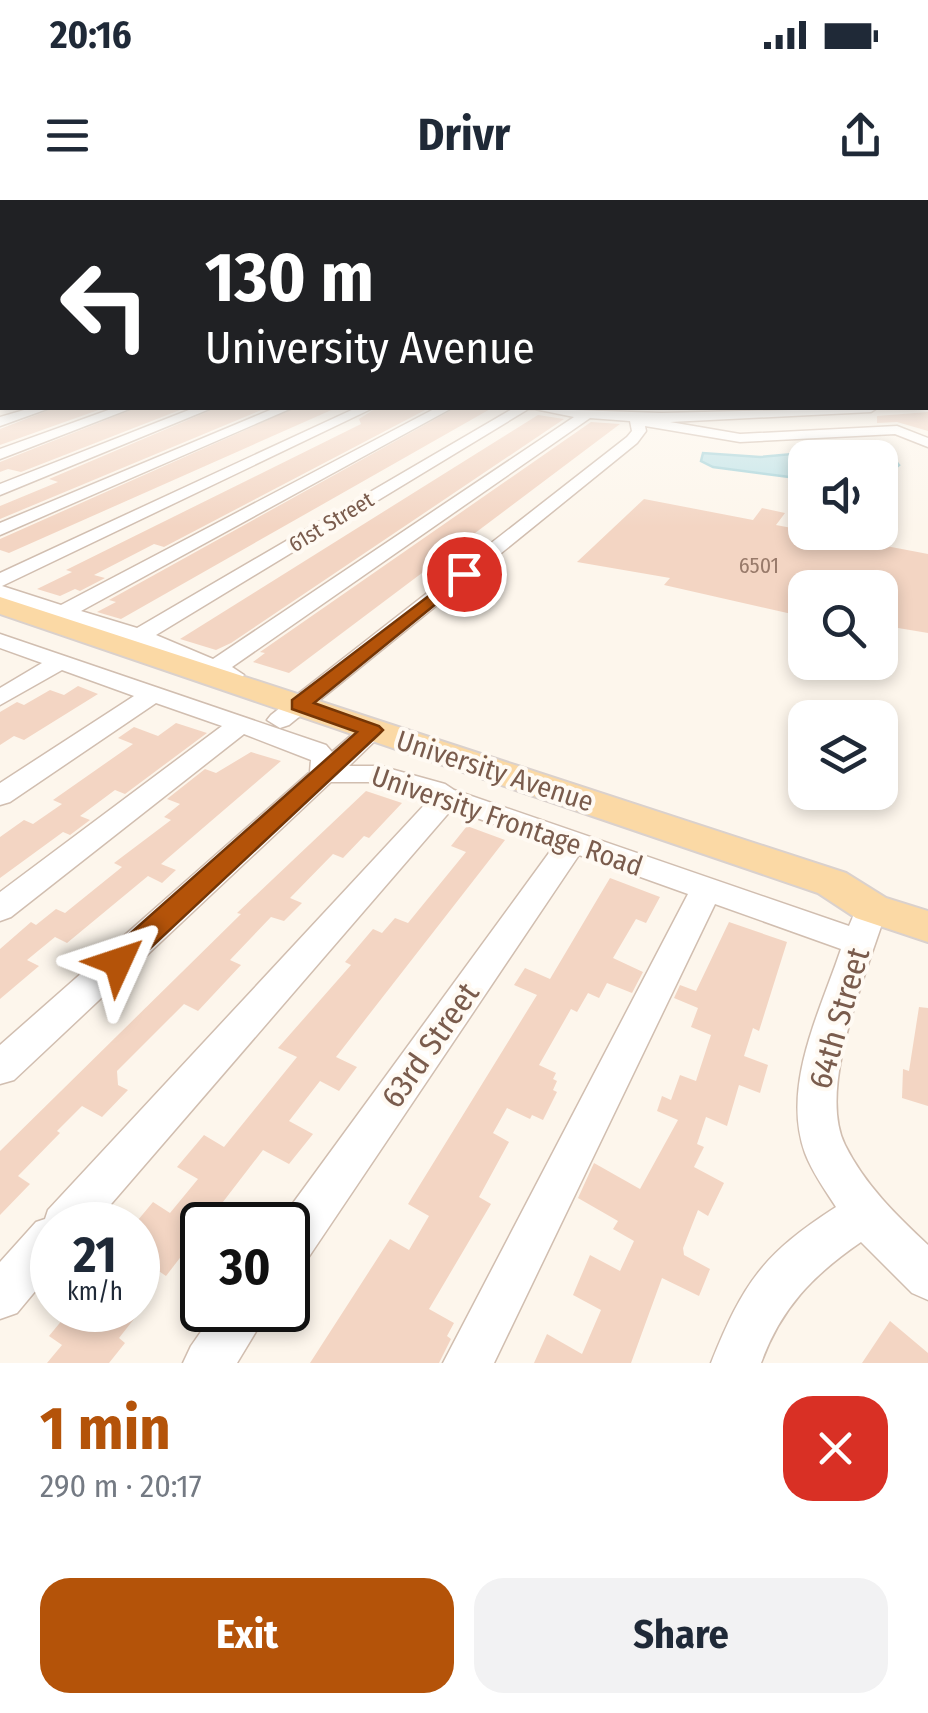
<!DOCTYPE html>
<meta charset="utf-8">
<style>
body{margin:0;font-family:"Fira Sans Condensed",sans-serif;background:#f2f2f3;color:#1f2937;height:100vh;display:flex;flex-direction:column;font-size:38px;white-space:nowrap}
*{box-sizing:border-box;margin:0}
p{font-size:32px;color:#747a83}
.icon{flex:none;width:55px;height:55px;fill:none;stroke:currentColor;stroke-width:2;stroke-linecap:round;stroke-linejoin:round}
.map{position:relative;height:1163px;overflow:hidden}
.drawer{display:flex;flex-direction:column;background:#fff;flex:1}
.drawer>*{flex:none}
.banner{position:absolute;left:0px;top:0px;width:930px;height:210px;box-shadow:0 5px 15px #0003;background:#202124;color:#fff;overflow:hidden}
.controls{position:absolute;left:788px;top:240px;display:grid;gap:20px}
.controls a{display:grid;place-items:center;width:110px;height:110px;border-radius:20px;background:#fff;box-shadow:0 5px 15px #0003;font-size:50px}
.speed{position:absolute;left:30px;top:1002px;display:flex;gap:20px;font-size:50px;font-weight:700;text-align:center}
.speed>*{display:grid;place-content:center;width:130px;height:130px;border-radius:50%;background:#fff;box-shadow:0 5px 15px #0003;line-height:1}
.speed small{font-size:25px;font-weight:400}
.speed .limit{border:5px solid #111;border-radius:15px;background:#fff;color:#111}
.pin{position:absolute;display:grid;place-items:center;width:85px;height:85px;color:#fff;margin:-42px;border:5px solid #fff;border-radius:50%;box-shadow:0 2px 10px #0007}
.me{position:absolute;width:110px;margin:-55px;rotate:48deg;stroke-linejoin:round;filter:drop-shadow(0 0 8px #0008)}
.turn{display:flex;align-items:center;gap:35px;height:210px;padding:0 40px;font-size:45px}
.turn .icon{width:130px;height:130px;stroke-width:2.5}
.turn b{display:block;font-size:70px;line-height:85px}
.round{display:grid;place-items:center;flex:none;width:105px;height:105px;border-radius:30px;background:#f2f2f3}
.overview{display:flex;align-items:center;justify-content:space-between;height:170px;padding:0 40px}
h1{font-size:60px;font-weight:700;line-height:75px;color:#b45309}
.primary-button{display:flex;gap:20px;margin-top:auto;padding:20px 40px}
.primary-button a{flex:1;height:115px;border-radius:30px;background:#b45309;color:#fff;font-size:40px;font-weight:700;line-height:115px;text-align:center}
.primary-button a+a{background:#f2f2f3;color:#1f2937}
.status{display:flex;justify-content:space-between;align-items:center;height:70px;padding:0 50px;background:#fff;direction:ltr}
.status svg{height:28px;fill:currentColor}
header{display:flex;justify-content:space-between;align-items:center;height:130px;padding:0 40px;background:#fff;font-size:45px;font-weight:700}
.map>svg:first-child{display:block}
.water{fill:#bfe3e8;stroke:#a5d3da;stroke-width:2.5}
.building{fill:#f3d5c3}
.lines{fill:none;stroke-linecap:round;stroke-linejoin:round}
.minor-casing{stroke:#d1beb0;stroke-width:3}
.major-casing{stroke:#dad1cd;stroke-width:4}
.minor{fill:#fff;fill-rule:evenodd}
.major{fill:#fbd9a5;fill-rule:evenodd}
.route{fill:#b45309;stroke:#753606;stroke-width:2.5}
.labels{text-anchor:middle;dominant-baseline:central;stroke-width:8;stroke-linejoin:round;paint-order:stroke}
.far-street-label{font-size:22px;fill:#7a5c4d;stroke:#fffaf3}
.number-label{font-size:22px;fill:#987a6a}
.street-label{font-size:28px;fill:#7a5c4d;stroke:#fffaf3}
.near-street-label{font-size:32px;fill:#7a5c4d;stroke:#fffaf3}
</style>
<div class="status"><b>20:16</b><svg viewBox="0 0 49 12"><path d="M0 12V9h3v3zM5 12V6h3v6zM10 12V3h3v9zM15 12V0h3v12zM26 1h20v11H26zM47 4h2v5h-2z"/></svg></div>
<header><svg class="icon" aria-label="menu" viewBox="0 0 24 24"><path d="M4 6h16M4 12h16M4 18h16"/></svg>Drivr<svg class="icon" aria-label="share" viewBox="0 0 24 24"><path d="M12 15V3M7 8l5-5 5 5M5 13v7h14v-7"/></svg></header>
<div class="map">
<svg width="928" height="1163" viewBox="0 0 928 1163">
<rect width="100%" height="100%" fill="#fdf6ec"/>
<path class="water" d="M860,248l29,5 10,12 -19,16v-23h-75v21l-92,-12 -12,-6 2,-8 57,4z"/>
<path class="building" d="M54,208h50l-104,37v-16z
M136,208h49l-164,64 -13,-3 -8,3v-10z
M216,208h50l-266,111v-13l58,-24 -9,-3z
M295,208h41l-327,145 -9,-3v-11z
M376,208h53l-265,139 -10,-3 -60,31 11,3 -25,13 -5,-2 -15,7 -23,-7 35,-17 -6,-2 295,-146 -2,-5z
M455,208h37l-371,211 -24,-7 19,-10 -7,-2z
M928,212v19l-31,-9 -20,1v-7z
M538,215l26,4 -333,224 -15,7 -36,-11z
M591,222l29,2 -331,249 -36,-11 12,-9 -5,-1z
M644,299l109,21 9,-12 23,5 -9,12 152,29v79l-48,-8v-37h-75v29l-141,-32 6,-7 -93,-16z
M78,486l20,8 -74,46 -10,-4 -14,9v-33l17,-10 7,3 26,-15 14,5z
M176,523l31,10 -82,61 -10,-4 -35,26 10,4 -20,15 -7,-3 -63,46v-41l24,-17 9,4 29,-20 -9,-4 80,-56 -15,-6 16,-11 24,9z
M251,552l30,9 -120,103 15,6 -14,13 -14,-7 -81,67 -12,-6 -28,23 12,6 -39,33v-50l31,-27 5,3 20,-16 9,4 57,-46 -8,-4 57,-43 -7,-3 16,-13 -13,-5 38,-30 11,4z
M366,591l36,12 -33,35 -5,-2 -21,22 -10,-4 -43,44 12,5 -18,18 -13,-4 -41,43 11,5 -43,46 -14,-7 -67,67 1,14 10,5 -26,27 -20,-11 -25,25 3,2 -42,43 12,8 -30,31v-64l241,-237 -4,-1z
M467,626l38,14 -169,217 21,10 -18,24 -19,-10 -31,40 24,13 -24,30 -26,-14 -97,126 -28,-19v-37l15,-18 17,11 28,-34 -21,-12 27,-32 20,12 73,-90 -19,-9 73,-83 -6,-3 28,-33 9,4 13,-15 13,5 58,-71 -15,-6z
M610,678l50,19 -14,26 -10,-4 -23,39 30,14 -11,21 -25,-10 -8,15 -11,-5 -11,19 -6,-3 -32,56 17,8 -3,6 4,2 -4,9 4,2 -14,28 -11,-5 -2,4 -23,-11 -14,25 16,9 -30,55 12,7 -62,105 25,14 -7,13 4,3 -12,24h-129l80,-124 19,11 20,-34 -21,-12 129,-209 -23,-10 11,-17 25,11z
M729,722l58,20 -28,89 -6,-3 -9,28 24,9 -8,28 -21,-8 -12,41 -21,-9 -9,27 7,3 -10,20 30,16 -16,33 -10,-6 -15,38 1,7 26,14 -11,27 -37,-18 -31,85h-97l13,-29 35,20 19,-44 -28,-15 17,-40 30,16 14,-30 -21,-12 5,-8 -40,-23 16,-35 46,26 38,-69 -21,-9 5,-15 9,4 9,-25 16,6 15,-46 -20,-8 7,-19 -24,-10 6,-13 16,6z
M919,807l9,1v98l-26,-8 1,-29 6,2z
M91,1110h50l-22,28 6,5 -16,20h-62l15,-18 -13,-9 19,-23 13,9z
M890,1121l38,32v10h-66z"/>
<g class="lines">
<g class="minor-casing">
<path id="minor" d="M2,169v8l-2,1v-8z
M2,192v8l-2,1v-8z
M31,208h19l-50,18v-9z
M114,208h18l-132,51v-10z
M194,208h18l-212,87v-11z
M275,208h17l-292,127v-12z
M356,208h17l-371,178 59,19 375,-197h16l-371,203 56,17 377,-220 147,5 216,-5 -6,4 -201,10 70,12 157,-8 31,12v9l-33,-13 -155,8 -95,-16 1,5 -9,12 -348,282 -9,3 -13,-8 4,-5 356,-278 5,-6 -2,-10 -40,-3 -358,249 12,8 -4,5h-16l-93,-39 -131,-42v-26zM530,208l44,9 -361,242 -57,-24z
M0,434l326,111 6,7 31,-27h18l4,5 -4,5 -32,31h31l65,18 9,6 395,136 11,-26 11,-4 11,4 5,8c-18,60 -71,179 -42,237 20,40 51,70 83,100v55l-16,-7 -51,-51c-48,33 -80,66 -100,121h-50c32,-80 52,-109 125,-156 -11,-17 -24,-35 -31,-54 -24,-67 15,-141 36,-204l-126,-45 -221,459h-51l245,-469 -109,-39 -275,409 -16,6v-45h-11l277,-379 -102,-37 -359,416h-41v46l-35,42 -17,6v-57l36,-40 9,-3 3,-9 380,-409 -51,-19h-46l-317,298 -14,4v-39l310,-273 1,-12 -67,-26 -233,183 -11,4v-29l222,-166 -66,-23 -146,99 -10,3v-22l134,-87 -72,-26 -62,35v-17l42,-25 -42,-15z
M216,1110h53l-32,53h-54l8,-17z"/>
</g>
<g class="major-casing">
<path id="major" d="M0,397l846,276 40,25 42,13v31l-72,-24 -38,-25 -818,-279z"/>
</g>
<use href="#minor" class="minor"/>
<use href="#major" class="major"/>
</g>
<linearGradient id="sky" x2="0" y2="1"><stop stop-color="#97c7e8"/><stop offset="0.5" stop-color="#fefbf6"/><stop offset="1" stop-color="#fefbf6" stop-opacity="0"/></linearGradient>
<rect width="928" height="327" fill="url(#sky)"/>
<path class="route" d="M464,369l8,5 -3,3 -155,126 65,23 4,4 -4,4 -251,235 -10,3 -11,-3 -4,-7 4,-8 250,-222 -65,-23v-9z"/>
<g class="labels">
<g class="far-street-label">
<text transform="translate(331 322) rotate(-31)">61st Street</text>
</g>
<g class="number-label">
<text x="759" y="365">6501</text>
</g>
<g class="street-label">
<text transform="translate(495 571) rotate(18)">University Avenue</text>
<text transform="translate(507 621) rotate(19)">University Frontage Road</text>
</g>
<g class="near-street-label">
<text transform="translate(839 818) rotate(-74)">64th Street</text>
<text transform="translate(430 845) rotate(-55)">63rd Street</text>
</g>
</g>
</svg>
<div class="controls">
<a><svg class="icon" aria-label="sound" viewBox="0 0 24 24"><path d="M4 9h4l5-4v14l-5-4H4zM17 9q2 3 0 6"/></svg></a>
<a><svg class="icon" aria-label="search" viewBox="0 0 24 24"><circle cx="10" cy="10" r="6"/><path d="M15 15l6 6"/></svg></a>
<a><svg class="icon" aria-label="layers" viewBox="0 0 24 24"><path d="M12 4l9 5-9 5-9-5zM3 14l9 5 9-5"/></svg></a>
</div>
<div class="speed"><div>21<small>km/h</small></div><div class="limit">30</div></div>
<div class="pin" style="left:464px;top:374px;background:#d93025"><svg class="icon" aria-label="arrive" viewBox="0 0 24 24"><path d="M6 21V4h12l-3 4 3 4H6"/></svg></div>
<svg class="me" style="left:118px;top:762px" viewBox="-20 -20 40 40"><path d="M0-17L14 15 0 8-14 15z" fill="#b45309" stroke="#fff" stroke-width="4"/></svg>
<div class="banner">
<div class="turn"><svg class="icon" aria-label="left" viewBox="0 0 24 24"><path d="M17 20v-9H6M10 6l-5 5 5 5"/></svg><div><b>130 m</b>University Avenue</div></div>
</div>
</div>
<section class="drawer">
<div class="overview"><div><h1>1 min</h1><p>290 m · 20:17</p></div><a class="round" style="background:#d93025;color:#fff"><svg class="icon" aria-label="close" viewBox="0 0 24 24"><path d="M6 6l12 12M18 6L6 18"/></svg></a></div>
<div class="primary-button"><a>Exit</a><a>Share</a></div>
</section>
